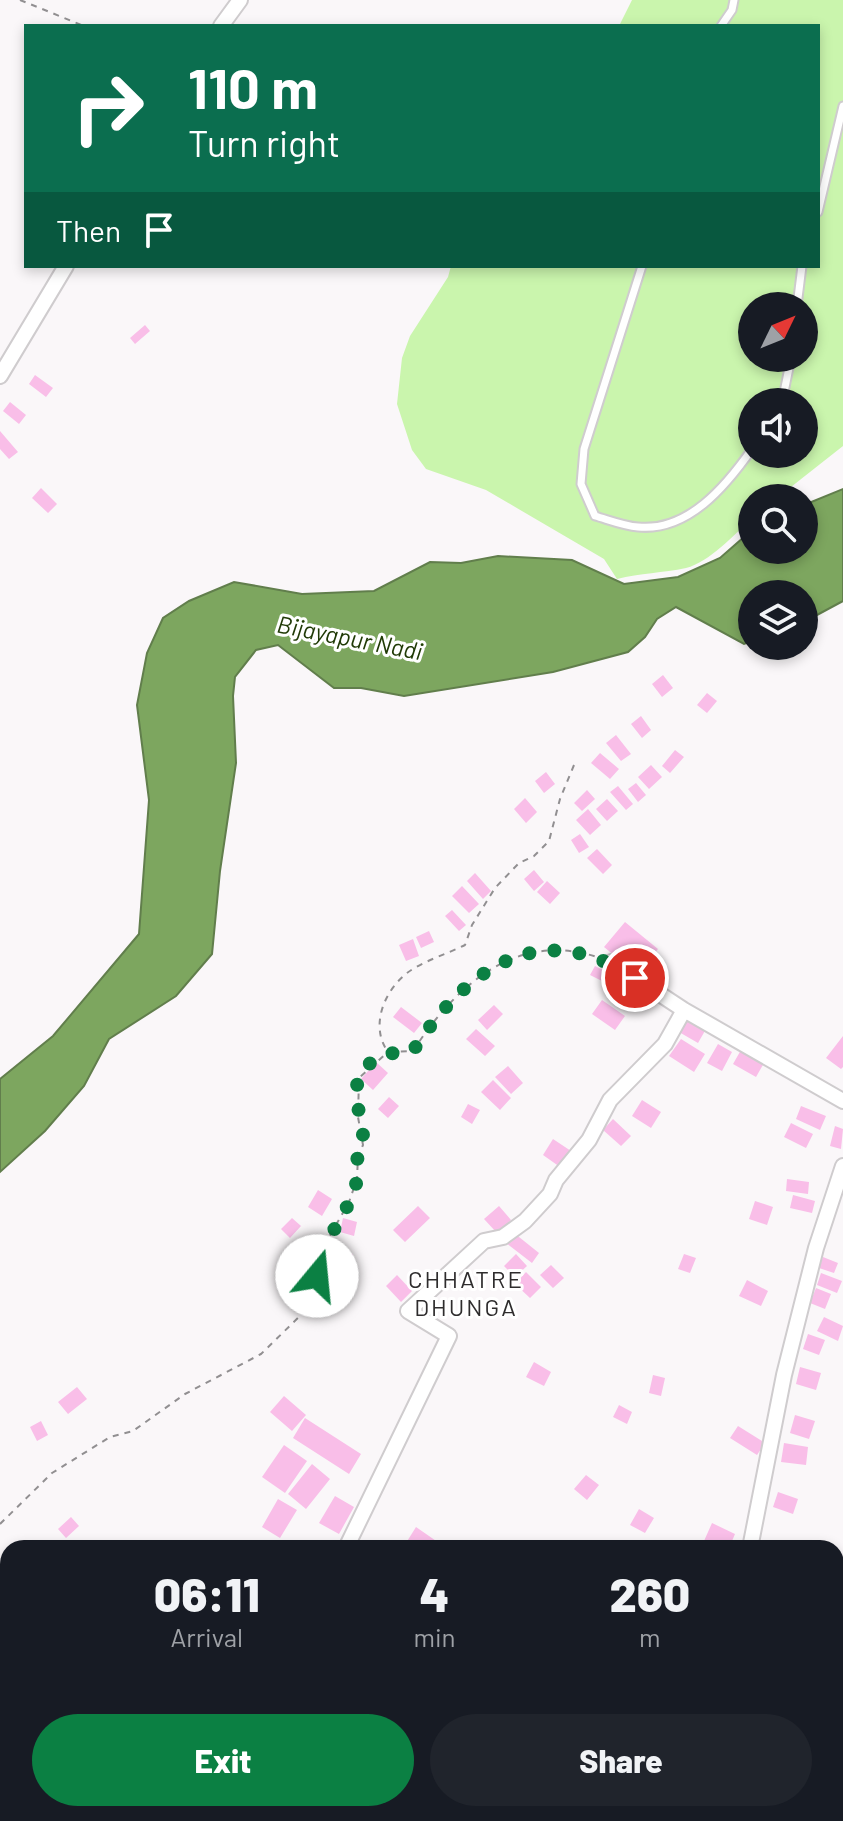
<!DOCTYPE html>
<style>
body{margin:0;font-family:Barlow,sans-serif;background:#20242c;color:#f1f3f6;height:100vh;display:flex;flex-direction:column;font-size:30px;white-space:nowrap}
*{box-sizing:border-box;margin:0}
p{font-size:26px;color:#9ea1a6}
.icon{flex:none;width:44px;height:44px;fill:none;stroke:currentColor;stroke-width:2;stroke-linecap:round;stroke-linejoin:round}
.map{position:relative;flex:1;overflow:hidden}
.drawer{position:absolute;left:0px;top:1540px;width:844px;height:282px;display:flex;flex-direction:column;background:#171b24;border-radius:24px 24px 0 0;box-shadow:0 4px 12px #0003}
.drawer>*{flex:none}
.banner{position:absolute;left:24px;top:24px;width:796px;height:244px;border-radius:0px;box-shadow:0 4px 12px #0003;background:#0b6e4f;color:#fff;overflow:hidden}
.needle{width:52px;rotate:47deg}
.fabs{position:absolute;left:738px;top:292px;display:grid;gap:16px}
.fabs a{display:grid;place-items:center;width:80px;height:80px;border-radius:50%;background:#171b24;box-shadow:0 4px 12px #0003;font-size:40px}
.pin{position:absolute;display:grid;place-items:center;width:68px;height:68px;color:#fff;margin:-34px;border:4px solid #fff;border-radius:50%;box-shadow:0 2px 8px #0007}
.me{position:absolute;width:88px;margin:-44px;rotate:17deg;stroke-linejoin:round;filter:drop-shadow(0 0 6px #0008)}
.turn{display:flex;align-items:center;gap:28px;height:168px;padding:0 32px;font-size:36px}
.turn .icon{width:104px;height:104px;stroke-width:2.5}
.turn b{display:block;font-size:56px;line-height:68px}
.then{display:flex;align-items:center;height:76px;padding:0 32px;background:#0003;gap:16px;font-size:30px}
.eta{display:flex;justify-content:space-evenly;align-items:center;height:136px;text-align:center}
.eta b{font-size:48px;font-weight:800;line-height:56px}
.action{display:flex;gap:16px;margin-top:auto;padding:16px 32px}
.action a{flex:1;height:92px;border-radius:48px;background:#0b8043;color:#fff;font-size:32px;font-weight:800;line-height:92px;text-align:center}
.action a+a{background:#20242c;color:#f1f3f6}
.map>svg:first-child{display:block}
.green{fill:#caf5ad;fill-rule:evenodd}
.water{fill:#7da65f;stroke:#617e4c;stroke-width:2}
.building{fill:#f9bee8}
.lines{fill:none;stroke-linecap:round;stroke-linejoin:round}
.lane-casing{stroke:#cfccce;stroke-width:11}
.street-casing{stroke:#cfccce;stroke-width:18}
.path{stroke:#918f91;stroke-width:2;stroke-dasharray:6 6;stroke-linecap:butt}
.lane{stroke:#fff;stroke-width:7}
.street{stroke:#fff;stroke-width:14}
.route{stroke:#0b8043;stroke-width:14;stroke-dasharray:0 25.2}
.labels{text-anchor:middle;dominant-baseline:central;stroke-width:6;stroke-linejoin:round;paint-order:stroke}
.water-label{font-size:24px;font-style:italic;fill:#203a06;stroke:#fff}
.neighbourhood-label{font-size:24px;letter-spacing:2px;fill:#2e2c2d;stroke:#fff}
</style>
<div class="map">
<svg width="843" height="1821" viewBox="0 0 843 1821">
<rect width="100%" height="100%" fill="#faf7f9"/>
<path class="green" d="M632,0h211v446l-66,52h-25v21c-19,16 -42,43 -66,49 -23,5 -46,5 -69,11l-13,-20 -118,-69 -60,-21 -14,-19 -15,-46 5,-46 8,-22 38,-59 3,-11h367v-240h-199zM752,306h52v52h-52zM752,402h52v52h-52z"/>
<path class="water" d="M843,489v112l-39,21v-28h-52v47l-8,3 -68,-37 -19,12 -12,18 -17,15 -75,20 -149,24 -43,-8h-27l-56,-43 -22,5 -21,27 -2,19 3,67 -16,108 -8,83 -36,42 -67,43 -25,47 -39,45 -45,41v-93l53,-43 86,-102 10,-134 -12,-95 10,-52 16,-35 26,-17 45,-19 68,12 72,-3 56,-29 31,1 37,-7 74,4 52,24 54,-7 42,-19 32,-28v20h52v-45z"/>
<path class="building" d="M145,325l5,6 -15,13 -5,-6z
M35,375l18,13 -7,9 -17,-13z
M10,402l16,13 -7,9 -16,-13z
M0,431l18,21 -9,7 -9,-10z
M41,488l16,16 -9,9 -16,-15z
M663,675l10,13 -11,9 -10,-13z
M707,693l10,8 -10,12 -10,-8z
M641,716l10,14 -9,8 -11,-14z
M616,735l15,19 -10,7 -15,-18z
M675,750l9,7 -14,16 -8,-7z
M600,753l19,16 -9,10 -19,-16z
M651,765l11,12 -13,12 -11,-12z
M546,772l9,12 -11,9 -9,-12z
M636,783l10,12 -8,7 -10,-13z
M618,786l15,18 -7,6 -16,-18z
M587,790l8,9 -13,12 -8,-8z
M525,798l12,14 -11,11 -12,-14z
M607,799l11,12 -11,10 -11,-12z
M588,809l13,16 -11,10 -14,-15z
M580,834l9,13 -10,6 -8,-13z
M597,849l15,16 -9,9 -16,-16z
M534,870l10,12 -10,9 -10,-12z
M475,873l16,18 -8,8 -16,-18z
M547,881l13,12 -10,11 -13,-12z
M462,886l17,18 -10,9 -17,-17z
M452,910l14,15 -7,6 -14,-15z
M625,922l33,27 -21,25 -33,-27z
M429,931l5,11 -13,6 -5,-11z
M413,939l6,17 -13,5 -7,-16z
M595,966l14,7 -5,9 -14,-7z
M639,986l17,10 -8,14 -17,-10z
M602,1000l23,16 -10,14 -23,-16z
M494,1005l9,9 -16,16 -9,-10z
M401,1007l21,16 -8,10 -21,-16z
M686,1018l20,11 -8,14 -19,-11z
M476,1029l19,17 -10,10 -19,-17z
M843,1036v31l-2,2 -15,-11z
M681,1039l24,15 -11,18 -25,-16z
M718,1044l14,8 -10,19 -15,-8z
M741,1050l23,13 -8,14 -23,-13z
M376,1062l12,11 -15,17 -12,-11z
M508,1066l15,17 -12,11 -16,-17z
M493,1080l18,18 -11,12 -19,-18z
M389,1097l10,9 -11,12 -10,-9z
M642,1100l19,12 -10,16 -19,-12z
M468,1104l12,6 -8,14 -11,-7z
M801,1106l25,10 -6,14 -24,-11z
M613,1119l18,17 -10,10 -18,-16z
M791,1123l22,11 -7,14 -22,-11z
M835,1126l8,3 -2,20 -11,-3z
M553,1139l18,12 -11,16 -17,-12z
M787,1179l22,3 -1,12 -22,-3z
M318,1190l14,9 -10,17 -14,-9z
M793,1195l22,6 -3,12 -22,-5z
M755,1201l18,6 -6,18 -18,-6z
M418,1206l12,12 -25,24 -12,-12z
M499,1206l12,14 -14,13 -13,-14z
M292,1218l9,8 -11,12 -9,-9z
M343,1218l14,4 -3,14 -14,-4z
M514,1233l25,20 -7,10 -26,-20z
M329,1247l24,7 -6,17 -23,-8z
M516,1254l11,12 -12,11 -11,-11z
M684,1254l12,4 -6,15 -12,-4z
M823,1257l15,6 -4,10 -15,-5z
M551,1265l13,13 -11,10 -13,-13z
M526,1272l15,15 -11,11 -15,-14z
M821,1273l21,8 -5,12 -20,-8z
M397,1275l15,16 -11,11 -15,-16z
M747,1280l21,11 -7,15 -22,-10z
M816,1288l15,6 -6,15 -15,-6z
M824,1317l19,9 -5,15 -21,-10z
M808,1334l17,6 -6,15 -16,-6z
M534,1362l17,10 -7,14 -18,-9z
M800,1367l21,6 -5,17 -20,-6z
M653,1375l12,3 -4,18 -12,-3z
M77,1387l10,12 -19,15 -10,-12z
M284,1396l22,19 -14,16 -22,-19z
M619,1405l13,7 -5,12 -14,-7z
M795,1415l20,6 -6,18 -19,-6z
M305,1418l56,36 -12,20 -56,-36z
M41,1421l7,14 -11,6 -7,-14z
M738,1426l27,17 -8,12 -27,-17z
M784,1443l24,4 -2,18 -25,-3z
M284,1445l23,16 -22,32 -23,-16z
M312,1464l18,15 -24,30 -18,-15z
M586,1475l13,10 -12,15 -13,-11z
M778,1492l20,7 -5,15 -20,-7z
M335,1496l19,11 -15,27 -20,-11z
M278,1499l19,11 -17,28 -18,-11z
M639,1509l15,9 -9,15 -15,-8z
M71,1517l8,9 -13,12 -8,-9z
M712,1523l23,11 -6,14 -25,-7z
M416,1527l26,18 6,3h-34l-8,-5z"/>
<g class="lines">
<g class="lane-casing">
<path id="lane" d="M721,26l11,-16 2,-10
M818,212l25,-106
M642,266l-58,183 -3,35 14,32c14,4 29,10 43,11 50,5 88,-41 114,-78
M797,306l5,-40
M782,402l9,-44"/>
</g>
<g class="street-casing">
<path id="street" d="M221,26l19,-26
M0,376l66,-110
M611,962l73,48 159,91
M346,1548l103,-212 -41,-25 76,-70 19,-4 22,-16 25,-27 6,-14 33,-40 21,-40 55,-56 19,-34
M750,1548l34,-173 32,-127 27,-82
M373,1814l12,7
M206,1821l5,-7
M665,1821l3,-7"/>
</g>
<path class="path" d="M20,0l64,26
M574,765l-14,34 -11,42 -15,15 -15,7 -24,25 -23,37 -7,20c-18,9 -42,16 -58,28 -24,19 -37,54 -19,79l25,-1c42,-65 104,-122 187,-93
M0,1524l52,-51 58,-36 23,-6 52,-37 76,-40 41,-40 15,-38 3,-23 29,-51 8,-23 1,-23 5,-11 -5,-28 1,-39 29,-26
M836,1755l7,2
M0,1772l8,-5"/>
<use href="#lane" class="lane"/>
<use href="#street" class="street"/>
</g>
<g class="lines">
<path class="route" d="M317,1276c4,-38 32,-60 40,-96 2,-8 -1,-17 1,-25 1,-4 4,-7 5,-11 2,-21 -13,-48 -3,-68 11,-21 32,-24 53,-25 54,-84 128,-135 222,-73"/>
</g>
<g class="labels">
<g class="water-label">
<text transform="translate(350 637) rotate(11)">Bijayapur Nadi</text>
</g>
<g class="neighbourhood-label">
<text x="466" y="1278">CHHATRE<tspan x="466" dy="28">DHUNGA</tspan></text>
</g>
</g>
</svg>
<div class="fabs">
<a><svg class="needle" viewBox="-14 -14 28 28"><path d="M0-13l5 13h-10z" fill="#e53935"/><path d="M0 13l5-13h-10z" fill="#9ea1a6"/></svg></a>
<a><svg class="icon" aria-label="sound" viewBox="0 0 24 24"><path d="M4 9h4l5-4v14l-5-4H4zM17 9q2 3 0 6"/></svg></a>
<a><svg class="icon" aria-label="search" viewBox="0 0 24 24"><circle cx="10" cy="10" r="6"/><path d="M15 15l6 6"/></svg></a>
<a><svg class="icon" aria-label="layers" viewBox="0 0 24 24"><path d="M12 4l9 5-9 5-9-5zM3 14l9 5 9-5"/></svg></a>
</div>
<div class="pin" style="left:635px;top:978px;background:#d93025"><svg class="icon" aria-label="arrive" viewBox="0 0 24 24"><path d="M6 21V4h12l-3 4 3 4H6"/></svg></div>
<svg class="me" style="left:317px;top:1276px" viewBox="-20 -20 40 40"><circle r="19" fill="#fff"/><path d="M0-13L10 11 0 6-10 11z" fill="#0b8043"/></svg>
<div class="banner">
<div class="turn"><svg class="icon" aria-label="right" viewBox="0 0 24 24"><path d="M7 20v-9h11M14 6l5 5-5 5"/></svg><div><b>110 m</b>Turn right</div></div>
<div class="then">Then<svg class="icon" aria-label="arrive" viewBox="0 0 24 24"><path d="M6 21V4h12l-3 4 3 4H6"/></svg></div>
</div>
<section class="drawer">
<div class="eta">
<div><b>06:11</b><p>Arrival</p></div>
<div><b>4</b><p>min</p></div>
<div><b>260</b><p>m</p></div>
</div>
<div class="action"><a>Exit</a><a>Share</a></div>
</section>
</div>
